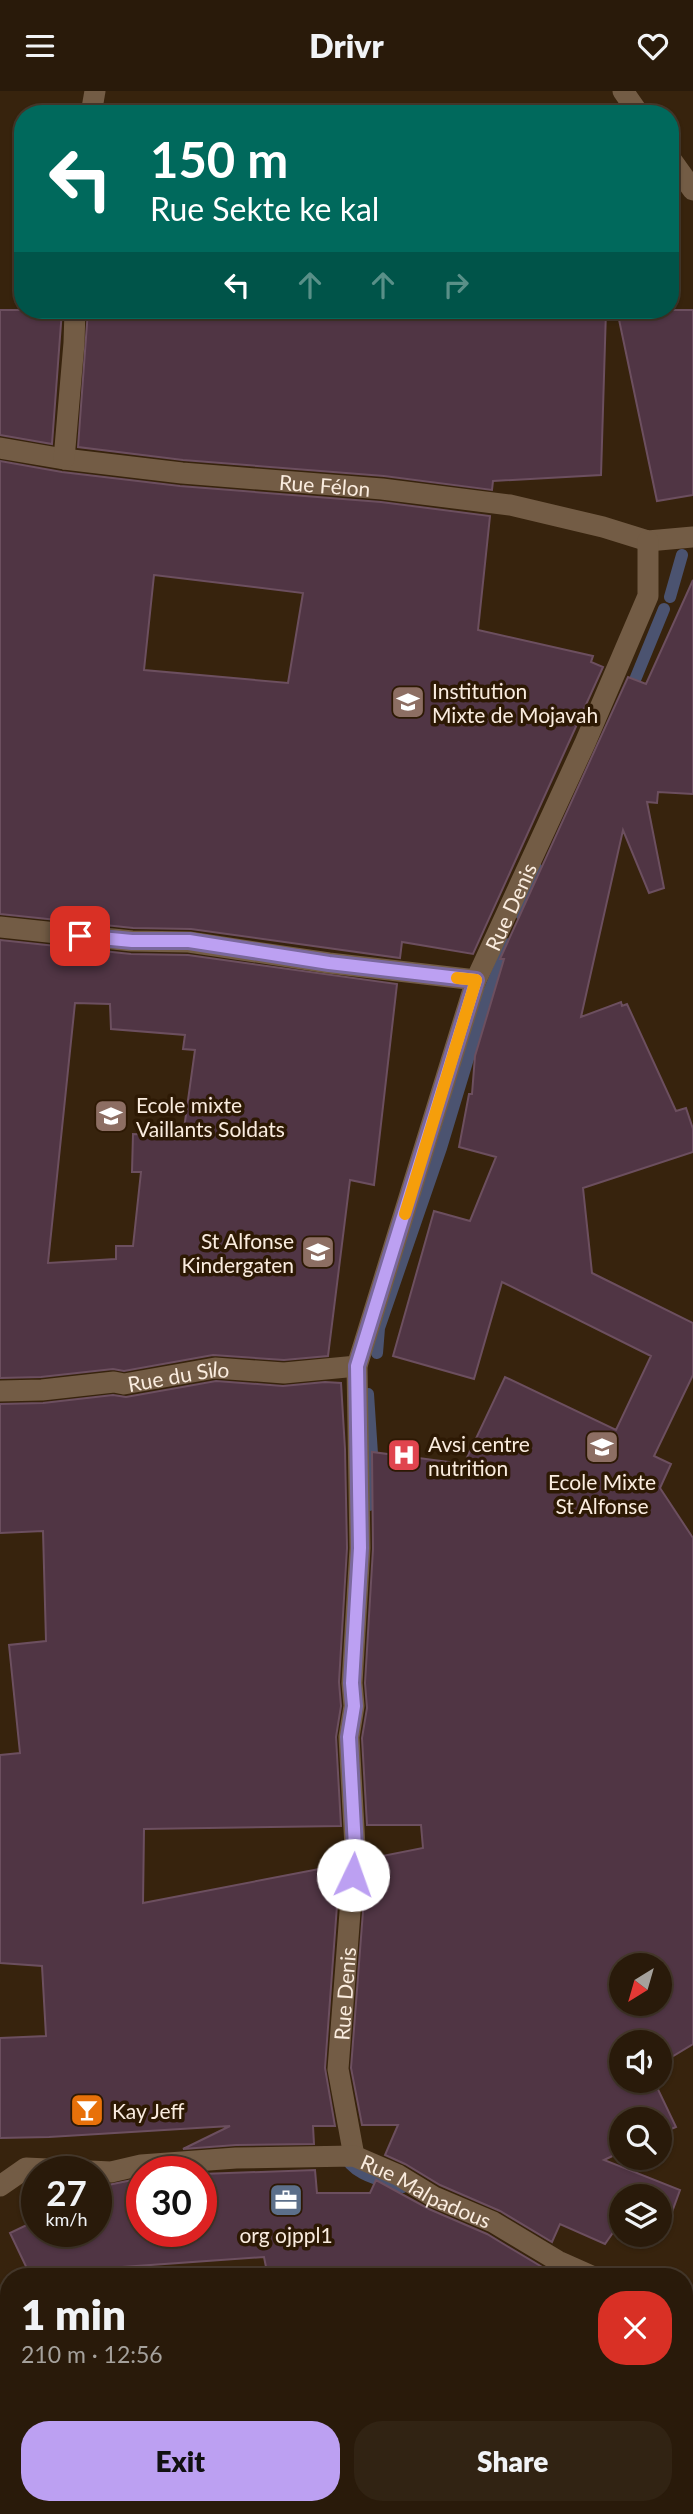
<!DOCTYPE html>
<meta charset="utf-8">
<style>
body{margin:0;font-family:Lato,sans-serif;background:#312313;color:#f1f3f6;height:100vh;display:flex;flex-direction:column;font-size:26px;white-space:nowrap}
*{box-sizing:border-box;margin:0}
p{font-size:23px;color:#a5a19c}
.icon{flex:none;width:38px;height:38px;fill:none;stroke:currentColor;stroke-width:2;stroke-linecap:round;stroke-linejoin:round}
.map{position:relative;flex:1;overflow:hidden}
.sheet{position:absolute;left:0px;top:2177px;width:693px;height:247px;display:flex;flex-direction:column;background:#291a0a;border-radius:28px 28px 0 0;box-shadow:0 2px 5px #0004,0 0 0 2px #45382b}
.sheet>*{flex:none}
.top-card{position:absolute;left:14px;top:14px;width:665px;height:214px;border-radius:28px;box-shadow:0 2px 5px #0004,0 0 0 2px #45382b;background:#00695c;color:#fff;overflow:hidden}
.needle{width:46px;rotate:217deg}
.fabs{position:absolute;left:609px;top:1862px;display:grid;gap:14px}
.fabs a{display:grid;place-items:center;width:63px;height:63px;border-radius:50%;background:#291a0a;box-shadow:0 2px 5px #0004,0 0 0 2px #45382b;font-size:35px}
.speed{position:absolute;left:21px;top:2065px;display:flex;gap:14px;font-size:35px;font-weight:700;text-align:center}
.speed>*{display:grid;place-content:center;width:91px;height:91px;border-radius:50%;background:#291a0a;box-shadow:0 2px 5px #0004,0 0 0 2px #45382b;line-height:1}
.speed small{font-size:18px;font-weight:400}
.speed .limit{border:10px solid #d22;background:#fff;color:#111}
.pin{position:absolute;display:grid;place-items:center;width:60px;height:60px;color:#fff;margin:-30px;border-radius:14px;box-shadow:0 4px 10px #0006}
.me{position:absolute;width:77px;margin:-38px;rotate:3deg;stroke-linejoin:round;filter:drop-shadow(0 0 5px #0008)}
.turn{display:flex;align-items:center;gap:24px;height:147px;padding:0 21px;font-size:32px}
.turn .icon{width:91px;height:91px;stroke-width:2.5}
.turn b{display:block;font-size:49px;line-height:60px}
.lanes{display:flex;align-items:center;height:66px;padding:0 21px;background:#0003;justify-content:center;gap:35px;direction:ltr}
.lanes .off{opacity:.35}
.round{display:grid;place-items:center;flex:none;width:74px;height:74px;border-radius:28px;background:#312313}
.overview{display:flex;align-items:center;justify-content:space-between;height:119px;padding:0 21px}
h1{font-size:42px;font-weight:800;line-height:52px}
.action{display:flex;gap:14px;margin-top:auto;padding:14px 21px}
.action a{flex:1;height:80px;border-radius:28px;background:#bca0f2;color:#111;font-size:28px;font-weight:800;line-height:80px;text-align:center}
.action a+a{background:#312313;color:#f1f3f6}
header{display:flex;justify-content:space-between;align-items:center;height:91px;padding:0 21px;background:#291a0a;font-size:32px;font-weight:800}
.map>svg:first-child{display:block}
.lines{fill:none;stroke-linecap:round;stroke-linejoin:round}
.stream{stroke:#4b5370;stroke-width:12}
.building{fill:#503544;stroke:#6c4f5f;stroke-width:2;fill-rule:evenodd}
.minor{stroke:#735c45;stroke-width:21}
.route-casing{stroke:#7a689d;stroke-width:18}
.route{stroke:#bca0f2;stroke-width:12}
.slow{stroke:#f59e0b;stroke-width:12}
.labels{text-anchor:middle;dominant-baseline:central;stroke-width:7;stroke-linejoin:round;paint-order:stroke}
.street-label{font-size:21px;fill:#faecdf;stroke:#2d1904}
.poi-label{font-size:21px;fill:#faecdf;stroke:#2d1904;text-anchor:start}
</style>
<header><svg class="icon" aria-label="menu" viewBox="0 0 24 24"><path d="M4 6h16M4 12h16M4 18h16"/></svg>Drivr<svg class="icon" aria-label="heart" viewBox="0 0 24 24"><path d="M12 20l-8-8c-3-5 5-10 8-4 3-6 11-1 8 4z"/></svg></header>
<div class="map">
<svg width="693" height="2423" viewBox="0 0 693 2423">
<rect width="100%" height="100%" fill="#37230d"/>
<g class="lines">
<path class="stream" d="M670,506l12,-42
M630,601l34,-83
M521,823l16,-45
M377,1262l2,-25 62,-180 45,-149 23,-55
M368,1303l4,60 -3,51
M343,2061c9,24 38,28 60,35"/>
</g>
<path class="building" d="M0,219h62l-10,134 -52,-9z
M88,219h518l-5,165 -108,6 -1,9 -108,-14 -201,-16 -105,-13z
M617,219h76v185l-36,6z
M0,370l62,11 118,14 201,16 109,14 -12,114 115,26 -2,6 12,5 -130,287 -71,-12 -2,16 -209,-29 -58,-1 -133,-14zM154,484l149,18 -15,90 -144,-13z
M693,489v214l-35,-2 -1,11 -10,-1 17,86 -15,5 -26,-63 -42,187 40,-15 1,4 5,-2 49,107 10,-3 7,21v23l-110,36 9,85 101,50v52l-39,81 17,8 -11,24 33,50v506l-33,20v-22h-39v39h33l22,46 -16,7v-15h-39v33l-17,8 76,30 -16,44 -4,-3v-35h-39v25l-16,23 -45,-20 -8,18 -52,-31 -60,-26 -35,-21 -20,-9 13,-30h-36l-11,-57 16,-209 56,-11 -2,-23h-54l-5,-87 5,-30 -2,-25 8,-134 -1,-97 92,12 41,-87 111,53 35,-74 -149,-74 -28,97 -81,-23 41,-145 36,10 26,-64 -37,-10 10,-53h3l3,-38 29,-97h-4l128,-282 18,7zM621,1874h39v39h-39z
M0,849l131,14 57,1 209,29 -23,201 -24,-5 -22,176 -44,4 -71,-5 -89,16 -11,-2 -72,8 -41,1zM75,912l35,1 1,25 74,6 -2,14 12,1 -12,86 -50,-2 -1,38h9l-8,74h-17v13l-68,4z
M216,1290l67,5 42,-4 16,1 4,66 2,99 -8,134 2,24 -5,31 5,89 -197,3 -1,74 197,-38 -15,203 10,58h-22l1,18 -78,1 -53,4 47,-23 -181,11 -49,1v-100l46,-2 -4,-70 -42,-3v-208l20,-2 -11,-108 37,-4 -3,-110 -43,2v-129l43,-1 70,-8 13,2z
M315,2079l2,23h53l6,-13 53,29 58,25 55,33 -4,10h-270l-4,-20 -155,11 4,9h-82l-21,-44 27,-13v11h59v-40l12,-6 34,-7v53h59v-57z"/>
<g class="lines">
<g class="minor">
<path d="M623,0l16,23"/>
<path d="M91,23l4,-23"/>
<path d="M670,67l23,32"/>
<path id="s1" d="M0,357l64,11 118,14 200,16 128,16 93,22 45,14 45,-4"/>
<path d="M64,368l10,-116 1,-33"/>
<path d="M0,836l132,14 57,1 140,21 147,17"/>
<path id="s2" d="M0,1300l42,-1 72,-8 10,2 91,-16 69,5 73,-7"/>
<path id="s3" d="M354,2065l-16,-87 17,-222 -6,-110 5,-31 -2,-23 8,-135 -3,-182 119,-386 109,-237 63,-147v-55"/>
<path id="s4" d="M0,2095l26,-18 85,4 30,-7 95,-7 118,-2 44,19 36,22 59,25 65,39 36,16"/>
<path d="M684,2227l9,3"/>
<path d="M0,2354l9,10"/>
<path d="M100,2415l11,4 2,4"/>
</g>
</g>
<g class="lines">
<g class="route-casing">
<path id="route" d="M80,845l52,5h57l140,22 147,17 -119,386 3,182 -8,135 2,23 -5,31 6,110 -2,28"/>
</g>
<use href="#route" class="route"/>
<path class="slow" d="M405,1123l71,-234 -19,-2"/>
</g>
<defs>
<g id="school-square" transform="scale(1.75)"><rect x="-9" y="-9" width="18" height="18" rx="4" fill="#8d6e63" stroke="#2d1904"/><path d="M0-5L7-2L0 1L-7-2ZM-4 1L0 2.5L4 1V4Q0 6-4 4Z" fill="#fff"/></g>
<g id="hospital-square" transform="scale(1.75)"><rect x="-9" y="-9" width="18" height="18" rx="4" fill="#e0444e" stroke="#2d1904"/><path d="M-5-5h3v3.5h4V-5h3V5h-3V1.5h-4V5h-3Z" fill="#fff"/></g>
<g id="bar-square" transform="scale(1.75)"><rect x="-9" y="-9" width="18" height="18" rx="4" fill="#e8710a" stroke="#2d1904"/><path d="M-6-5H6L.8 .8V4.5H3.5V6h-7V4.5H-.8V.8Z" fill="#fff"/></g>
<g id="office-square" transform="scale(1.75)"><rect x="-9" y="-9" width="18" height="18" rx="4" fill="#5c6f8a" stroke="#2d1904"/><path d="M-6-3h4V-5.5h4V-3h4V5H-6ZM-1-4.5V-3h2v-1.5ZM-6 0V1H6V0Z" fill="#fff"/></g>
</defs>
<g fill-rule="evenodd">
<use href="#school-square" x="408" y="611"/>
<use href="#school-square" x="111" y="1025"/>
<use href="#school-square" x="318" y="1161"/>
<use href="#school-square" x="602" y="1356"/>
<use href="#hospital-square" x="404" y="1364"/>
<use href="#bar-square" x="87" y="2019"/>
<use href="#office-square" x="286" y="2109"/>
</g>
<g class="labels">
<g class="street-label">
<text stroke="none"><textPath href="#s1" startOffset="327">Rue Félon</textPath></text>
<text stroke="none"><textPath href="#s3" startOffset="1278">Rue Denis</textPath></text>
<text stroke="none"><textPath href="#s2" startOffset="180">Rue du Silo</textPath></text>
<text stroke="none"><textPath href="#s3" startOffset="164">Rue Denis</textPath></text>
<text stroke="none"><textPath href="#s4" startOffset="441">Rue Malpadous</textPath></text>
</g>
<g class="poi-label">
<text x="432" y="599">Institution<tspan x="432" dy="24">Mixte de Mojavah</tspan></text>
<text x="136" y="1013">Ecole mixte<tspan x="136" dy="24">Vaillants Soldats</tspan></text>
<text x="294" y="1149" text-anchor="end">St Alfonse<tspan x="294" dy="24">Kindergaten</tspan></text>
<text x="428" y="1352">Avsi centre<tspan x="428" dy="24">nutrition</tspan></text>
<text x="602" y="1390" text-anchor="middle">Ecole Mixte<tspan x="602" dy="24">St Alfonse</tspan></text>
<text x="112" y="2019">Kay Jeff</text>
<text x="286" y="2143" text-anchor="middle">org ojppl1</text>
</g>
</g>
</svg>
<div class="fabs">
<a><svg class="needle" viewBox="-14 -14 28 28"><path d="M0-13l5 13h-10z" fill="#e53935"/><path d="M0 13l5-13h-10z" fill="#a5a19c"/></svg></a>
<a><svg class="icon" aria-label="sound" viewBox="0 0 24 24"><path d="M4 9h4l5-4v14l-5-4H4zM17 9q2 3 0 6"/></svg></a>
<a><svg class="icon" aria-label="search" viewBox="0 0 24 24"><circle cx="10" cy="10" r="6"/><path d="M15 15l6 6"/></svg></a>
<a><svg class="icon" aria-label="layers" viewBox="0 0 24 24"><path d="M12 4l9 5-9 5-9-5zM3 14l9 5 9-5"/></svg></a>
</div>
<div class="speed"><div>27<small>km/h</small></div><div class="limit">30</div></div>
<div class="pin" style="left:80px;top:845px;background:#d93025"><svg class="icon" aria-label="arrive" viewBox="0 0 24 24"><path d="M6 21V4h12l-3 4 3 4H6"/></svg></div>
<svg class="me" style="left:353px;top:1784px" viewBox="-20 -20 40 40"><circle r="19" fill="#fff"/><path d="M0-13L10 11 0 6-10 11z" fill="#bca0f2"/></svg>
<div class="top-card">
<div class="turn"><svg class="icon" aria-label="left" viewBox="0 0 24 24"><path d="M17 20v-9H6M10 6l-5 5 5 5"/></svg><div><b>150 m</b>Rue Sekte ke kal</div></div>
<div class="lanes"><svg class="icon" aria-label="left" viewBox="0 0 24 24"><path d="M17 20v-9H6M10 6l-5 5 5 5"/></svg><svg class="icon off" aria-label="ahead" viewBox="0 0 24 24"><path d="M12 20V5M6 11l6-6 6 6"/></svg><svg class="icon off" aria-label="ahead" viewBox="0 0 24 24"><path d="M12 20V5M6 11l6-6 6 6"/></svg><svg class="icon off" aria-label="right" viewBox="0 0 24 24"><path d="M7 20v-9h11M14 6l5 5-5 5"/></svg></div>
</div>
<section class="sheet">
<div class="overview"><div><h1>1 min</h1><p>210 m · 12:56</p></div><a class="round" style="background:#d93025;color:#fff"><svg class="icon" aria-label="close" viewBox="0 0 24 24"><path d="M6 6l12 12M18 6L6 18"/></svg></a></div>
<div class="action"><a>Exit</a><a>Share</a></div>
</section>
</div>
